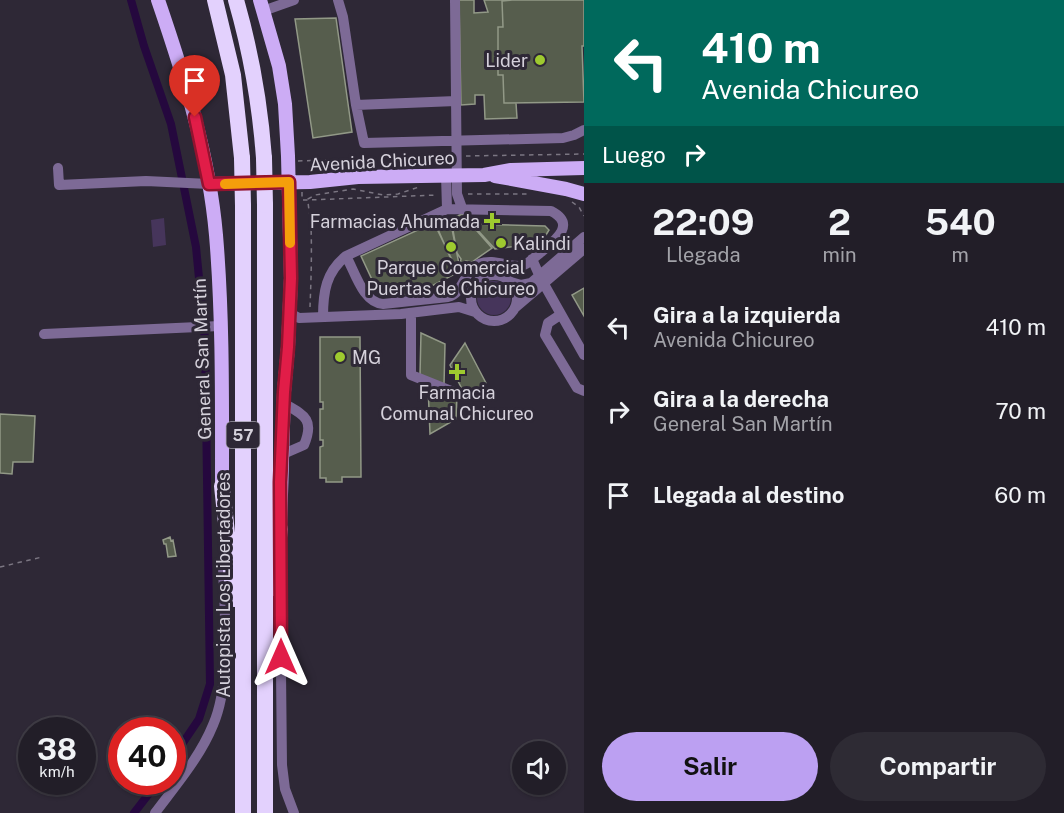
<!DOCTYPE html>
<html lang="es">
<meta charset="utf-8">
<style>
body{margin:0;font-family:"Public Sans",sans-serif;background:#2e2b34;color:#f1f3f6;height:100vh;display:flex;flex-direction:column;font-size:22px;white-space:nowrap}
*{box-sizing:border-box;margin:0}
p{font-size:20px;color:#a2a2a8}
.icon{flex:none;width:33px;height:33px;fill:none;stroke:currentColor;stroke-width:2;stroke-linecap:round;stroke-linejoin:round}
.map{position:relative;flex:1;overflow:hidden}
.details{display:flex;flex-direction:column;background:#221e28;width:480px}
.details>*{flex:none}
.guide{background:#00695c;color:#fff;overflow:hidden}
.fabs{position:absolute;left:512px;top:741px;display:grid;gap:12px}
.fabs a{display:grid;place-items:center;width:54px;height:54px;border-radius:50%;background:#221e28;box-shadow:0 2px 4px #0004,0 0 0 2px #3f3c45;font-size:30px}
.speed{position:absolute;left:18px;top:717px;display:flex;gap:12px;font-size:30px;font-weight:700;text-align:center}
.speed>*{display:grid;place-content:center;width:78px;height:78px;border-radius:50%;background:#221e28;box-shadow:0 2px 4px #0004,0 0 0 2px #3f3c45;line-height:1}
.speed small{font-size:15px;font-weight:400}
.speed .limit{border:9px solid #d22;background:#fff;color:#111}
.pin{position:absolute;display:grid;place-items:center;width:51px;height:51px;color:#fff;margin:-62px -26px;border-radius:50% 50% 50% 0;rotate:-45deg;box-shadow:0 0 6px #0007}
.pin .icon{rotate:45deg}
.me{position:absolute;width:66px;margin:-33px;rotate:0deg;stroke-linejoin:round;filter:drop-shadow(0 0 4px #0008)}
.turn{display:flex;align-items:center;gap:21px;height:126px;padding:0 18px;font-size:27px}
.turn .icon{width:78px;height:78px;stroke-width:2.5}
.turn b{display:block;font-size:42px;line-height:51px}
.then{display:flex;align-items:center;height:57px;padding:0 18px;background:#0003;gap:12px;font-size:22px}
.eta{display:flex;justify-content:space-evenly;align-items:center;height:102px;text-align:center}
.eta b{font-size:36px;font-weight:700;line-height:42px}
.action{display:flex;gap:12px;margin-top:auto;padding:12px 18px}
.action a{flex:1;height:69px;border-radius:36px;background:#bca0f2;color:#111;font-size:24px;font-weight:700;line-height:69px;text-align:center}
.action a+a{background:#2e2b34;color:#f1f3f6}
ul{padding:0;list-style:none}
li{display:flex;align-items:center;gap:18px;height:84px;padding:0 18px}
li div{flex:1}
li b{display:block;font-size:22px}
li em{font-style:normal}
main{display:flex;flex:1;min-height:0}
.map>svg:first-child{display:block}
.green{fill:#46355b}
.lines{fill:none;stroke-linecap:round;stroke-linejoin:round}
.canal{stroke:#25083e;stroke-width:8}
.building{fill:#565d4d;stroke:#929987;stroke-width:1.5}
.path{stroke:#7b7682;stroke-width:1.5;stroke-dasharray:4.5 4.5;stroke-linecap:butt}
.minor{stroke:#7d6a96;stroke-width:10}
.major{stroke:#ccacf5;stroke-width:14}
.highway{stroke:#e3d1fd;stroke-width:16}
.highway-bridge{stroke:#e3d1fd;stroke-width:16}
.route-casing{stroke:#92132f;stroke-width:15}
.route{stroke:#e11d48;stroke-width:10}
.slow{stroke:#f59e0b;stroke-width:10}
.poi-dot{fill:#9eca2f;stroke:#2e2836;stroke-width:2}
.labels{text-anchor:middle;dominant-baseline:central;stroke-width:6;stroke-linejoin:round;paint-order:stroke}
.shield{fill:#2e2836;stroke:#a39eaa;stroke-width:1.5}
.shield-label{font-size:16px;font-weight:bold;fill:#d5d1db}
.poi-label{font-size:18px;fill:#d5d1db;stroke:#2e2836;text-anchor:end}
.street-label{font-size:18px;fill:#d5d1db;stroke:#2e2836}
</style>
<main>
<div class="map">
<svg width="584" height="813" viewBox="0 0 584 813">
<rect width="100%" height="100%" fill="#2e2836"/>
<path class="green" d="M164,218l2,27 -13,2 -2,-27z
M477 298a17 17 0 1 1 34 0a17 17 0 1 1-34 0Z"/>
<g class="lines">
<path class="canal" d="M131,0l13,46 27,78 25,123 9,93 5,344 -11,35 -27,40
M134,813l24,-31"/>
</g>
<path class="building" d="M459,0h15v13l14,-1 -4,-12h28l-10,1 1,26h-5v48h5l1,28h12l1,15 -32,1 -1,-24h-9v9l-14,1z
M512,0h72v46h-2l2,56 -80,1 -1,-28h-5v-48h5l-1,-26z
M336,18l16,114 -39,6 -18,-119z
M462,214l30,34 -20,14 -6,-1 -6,3 1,-5 -4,-6 -6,-34z
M431,220l7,2 -1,5 20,46 -41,21 -29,1 -6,-1 -6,-8 -14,-30 68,-31z
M451,224l8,40 -4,2 -17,-35z
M472,224l73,2 4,4 -3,5 -20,10 -31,4z
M584,288v28l-12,-21z
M421,333l24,11 -1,41 -24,-10z
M320,337h40l1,140h-19v5h-16v-4h-6v-31l3,-1v-6h-3v-31h3v-7h-3z
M465,343l21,40 -19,16 -17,-34z
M428,386l29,10 -1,23 -26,15z
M0,414l35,2 -2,46h-20l-1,12 -12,-1z
M170,537l1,4 2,-1 3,16 -8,1 -2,-13h-2l-1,-4z"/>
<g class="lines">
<path class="path" d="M466,156l118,-2
M298,161l148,-5
M302,192v8h6l129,-5
M468,194h61
M572,202l7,5 5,9
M310,307c1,-26 2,-54 1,-80 0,-10 -3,-18 -3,-28l7,-4 38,-6 30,6 15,-1 21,-7
M0,567l42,-10"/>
<path class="minor" d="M338,0l5,17 13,88 100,-4
M455,0l2,194 5,14
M263,11l31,-11
M356,105l8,38 199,-5 11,-3 10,-5
M58,168l1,17 87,-4 63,3
M446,175l1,34
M532,259l8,18 44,78
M471 298a23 23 0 1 1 46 0a23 23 0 1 1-46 0Z
M511,282l10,3 10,-2 53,-46
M516,307l68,-58
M290,313l9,5 102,-4 58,-7 16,5
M411,314v61l45,18
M560,315l-12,8 -3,12 32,53 7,3
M323,317c0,-25 3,-45 23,-61l101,-47 104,2c27,14 2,31 -11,42 -6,4 -12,12 -19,13 -15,1 -27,-8 -42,-2 -16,7 -15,29 -31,33l-65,7c-20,-1 -28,-32 -37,-48
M44,334l176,-8
M281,455l23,-10c11,-26 0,-30 -21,-42
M280,578l2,187 3,24 9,24
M155,813c21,-28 45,-56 58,-88 19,-44 11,-112 10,-159"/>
<path class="major" d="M158,0c26,76 51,154 58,235 7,83 6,168 6,251
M260,0l19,66 6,38 3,52 3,122 -3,69 -4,45 -4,137
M495,176l71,13 18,5
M209,184l101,-2 48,-5 126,-2 27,-5 73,-2"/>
<path class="highway" d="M215,0l18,75 9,83
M236,0c15,52 24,104 28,158
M265,205v608
M243,206v607
M222,486l12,113
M273,588l7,-59"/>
<path class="highway-bridge" d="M242,158l1,48
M264,158l1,47"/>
</g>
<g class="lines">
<g class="route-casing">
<path id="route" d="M195,117l14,67 80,-2 2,96 -3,69 -4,45 -4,90 1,175"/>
</g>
<use href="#route" class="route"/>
<path class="slow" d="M225,184l64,-2 1,61"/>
</g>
<g class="poi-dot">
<circle cx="540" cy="60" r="6"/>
<path d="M489 212h6v6h6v6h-6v6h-6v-6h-6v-6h6z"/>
<circle cx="501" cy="243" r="6"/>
<circle cx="451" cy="247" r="6"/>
<circle cx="340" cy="357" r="6"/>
<path d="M454 363h6v6h6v6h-6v6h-6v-6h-6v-6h6z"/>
</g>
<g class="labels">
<rect class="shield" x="226.5" y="422" width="33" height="26" rx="4.5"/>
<g class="shield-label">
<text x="243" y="435">57</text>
</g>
<g class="poi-label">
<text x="528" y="60">Lider</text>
<text x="480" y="221">Farmacias Ahumada</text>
<text x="513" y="243" text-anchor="start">Kalindi</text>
<text x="451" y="267" text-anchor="middle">Parque Comercial<tspan x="451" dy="21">Puertas de Chicureo</tspan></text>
<text x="352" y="357" text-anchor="start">MG</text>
<text x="457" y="392" text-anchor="middle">Farmacia<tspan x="457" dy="21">Comunal Chicureo</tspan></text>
</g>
<g class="street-label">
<text transform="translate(382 161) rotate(-3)">Avenida Chicureo</text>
<text transform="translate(202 359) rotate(-92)">General San Martín</text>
<text transform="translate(223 585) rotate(-90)">Autopista Los Libertadores</text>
</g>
</g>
</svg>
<div class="fabs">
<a><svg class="icon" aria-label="sound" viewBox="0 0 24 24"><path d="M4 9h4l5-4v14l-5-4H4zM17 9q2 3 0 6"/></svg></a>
</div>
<div class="speed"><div>38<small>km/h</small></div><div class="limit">40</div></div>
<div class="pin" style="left:195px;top:117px;background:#d93025"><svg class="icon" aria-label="arrive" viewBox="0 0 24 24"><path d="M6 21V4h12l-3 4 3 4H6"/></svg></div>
<svg class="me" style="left:281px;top:657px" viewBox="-20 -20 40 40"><path d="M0-17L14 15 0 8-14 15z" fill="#e11d48" stroke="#fff" stroke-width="4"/></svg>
</div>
<section class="details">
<div class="guide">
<div class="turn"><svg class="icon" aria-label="left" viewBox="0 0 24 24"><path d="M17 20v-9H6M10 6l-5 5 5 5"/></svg><div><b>410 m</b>Avenida Chicureo</div></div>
<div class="then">Luego<svg class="icon" aria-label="right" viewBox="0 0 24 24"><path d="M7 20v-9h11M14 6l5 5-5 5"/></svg></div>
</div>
<div class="eta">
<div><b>22:09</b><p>Llegada</p></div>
<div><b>2</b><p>min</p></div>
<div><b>540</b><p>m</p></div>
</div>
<ul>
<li><svg class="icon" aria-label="left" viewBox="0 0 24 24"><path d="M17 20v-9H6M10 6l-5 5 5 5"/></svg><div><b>Gira a la izquierda</b><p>Avenida Chicureo</p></div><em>410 m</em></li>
<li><svg class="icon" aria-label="right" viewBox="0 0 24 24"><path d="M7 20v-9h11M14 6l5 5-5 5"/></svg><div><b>Gira a la derecha</b><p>General San Martín</p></div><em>70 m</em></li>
<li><svg class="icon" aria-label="arrive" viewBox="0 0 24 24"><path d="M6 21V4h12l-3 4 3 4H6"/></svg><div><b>Llegada al destino</b></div><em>60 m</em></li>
</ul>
<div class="action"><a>Salir</a><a>Compartir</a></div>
</section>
</main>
